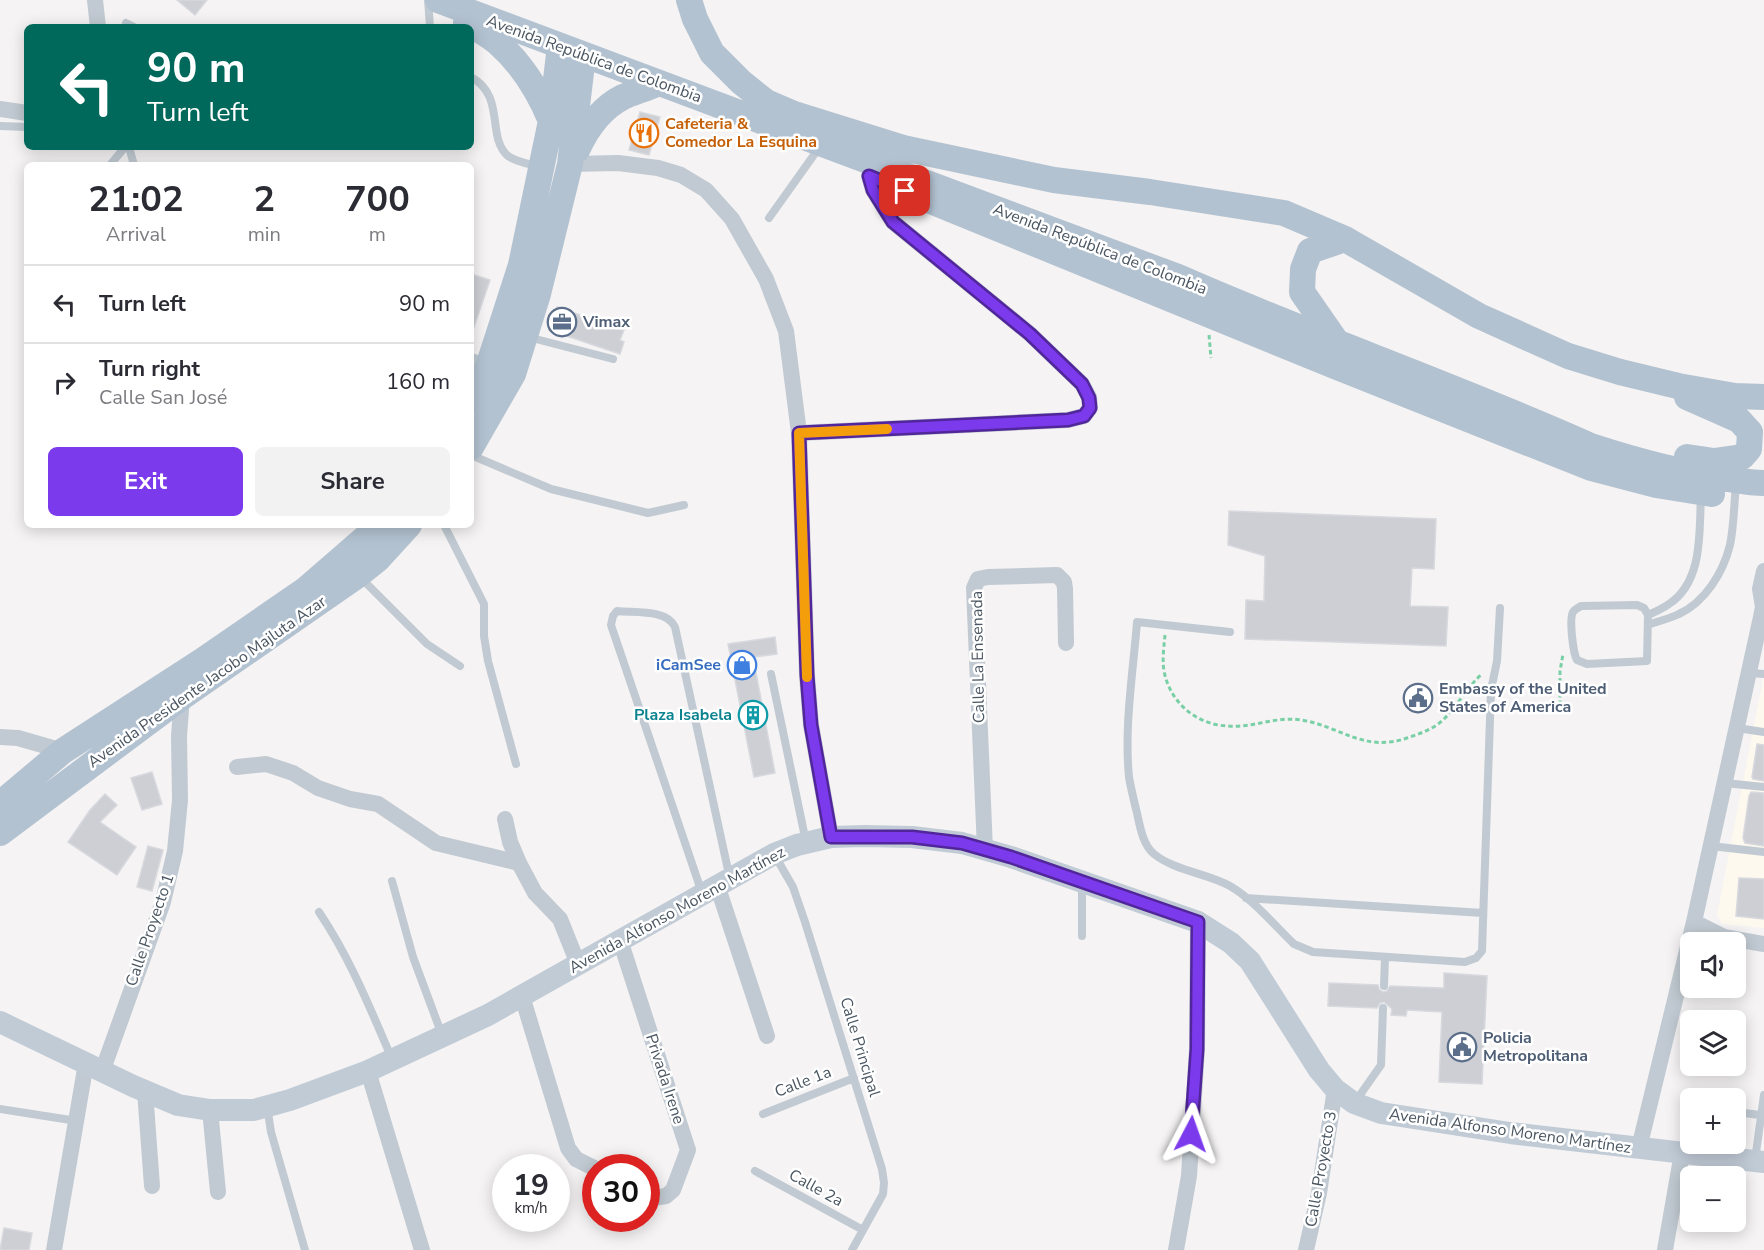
<!DOCTYPE html>
<meta charset="utf-8">
<style>
body{margin:0;font-family:"Nunito Sans",sans-serif;background:#f2f2f3;color:#2b2b33;height:100vh;display:flex;flex-direction:column;font-size:22px;white-space:nowrap}
*{box-sizing:border-box;margin:0}
p{font-size:20px;color:#7c7c81}
.icon{flex:none;width:33px;height:33px;fill:none;stroke:currentColor;stroke-width:2;stroke-linecap:round;stroke-linejoin:round}
.map{position:relative;flex:1;overflow:hidden}
.details{position:absolute;left:24px;top:162px;width:450px;height:366px;display:flex;flex-direction:column;background:#fff;border-radius:9px;box-shadow:0 3px 15px #0003}
.details>*{flex:none}
.top-card{position:absolute;left:24px;top:24px;width:450px;height:126px;border-radius:9px;box-shadow:0 3px 15px #0003;background:#00695c;color:#fff;overflow:hidden}
.tools{position:absolute;left:1680px;top:932px;display:grid;gap:12px}
.tools a{display:grid;place-items:center;width:66px;height:66px;border-radius:9px;background:#fff;box-shadow:0 3px 15px #0003;font-size:30px}
.speed{position:absolute;left:492px;top:1154px;display:flex;gap:12px;font-size:30px;font-weight:700;text-align:center}
.speed>*{display:grid;place-content:center;width:78px;height:78px;border-radius:50%;background:#fff;box-shadow:0 3px 15px #0003;line-height:1}
.speed small{font-size:15px;font-weight:400}
.speed .limit{border:9px solid #d22;background:#fff;color:#111}
.pin{position:absolute;display:grid;place-items:center;width:51px;height:51px;color:#fff;margin:-26px;border-radius:12px;box-shadow:0 3px 9px #0006}
.me{position:absolute;width:66px;margin:-33px;rotate:4deg;stroke-linejoin:round;filter:drop-shadow(0 0 4px #0008)}
.turn{display:flex;align-items:center;gap:21px;height:126px;padding:0 24px;font-size:27px}
.turn .icon{width:78px;height:78px;stroke-width:2.5}
.turn b{display:block;font-size:42px;line-height:51px}
.eta{display:flex;justify-content:space-evenly;align-items:center;height:102px;text-align:center}
.eta b{font-size:36px;font-weight:700;line-height:42px}
.action{display:flex;gap:12px;margin-top:auto;padding:12px 24px}
.action a{flex:1;height:69px;border-radius:9px;background:#7c3aed;color:#fff;font-size:24px;font-weight:700;line-height:69px;text-align:center}
.action a+a{background:#f2f2f3;color:#2b2b33}
ul{padding:0;list-style:none}
li{display:flex;align-items:center;gap:18px;height:78px;padding:0 24px;border-top:2px solid #e1e1e2}
li div{flex:1}
li b{display:block;font-size:22px}
li em{font-style:normal}
.map>svg:first-child{display:block}
.commercial{fill:#fdf9ef}
.building{fill:#cdcfd5;stroke:#d7d9de;stroke-width:1.5}
.lines{fill:none;stroke-linecap:round;stroke-linejoin:round}
.path{stroke:#7ad0a6;stroke-width:3;stroke-dasharray:4.5 3;stroke-linecap:butt}
.lane{stroke:#c1cad2;stroke-width:8}
.street{stroke:#c1cad2;stroke-width:16}
.secondary{stroke:#c1cbd6;stroke-width:22}
.primary{stroke:#b3c2d1;stroke-width:26}
.route-casing{stroke:#51269a;stroke-width:15}
.route{stroke:#7c3aed;stroke-width:10}
.slow{stroke:#f59e0b;stroke-width:10}
.labels{text-anchor:middle;dominant-baseline:central;stroke-width:5;stroke-linejoin:round;paint-order:stroke}
.street-label{font-size:16px;fill:#4a5661;stroke:#fff}
.food-label{font-size:16px;font-weight:bold;fill:#c56008;stroke:#fff;text-anchor:start}
.service-label{font-size:16px;font-weight:bold;fill:#4e5e75;stroke:#fff;text-anchor:start}
.shop-label{font-size:16px;font-weight:bold;fill:#366cbe;stroke:#fff;text-anchor:end}
.culture-label{font-size:16px;font-weight:bold;fill:#0d838f;stroke:#fff;text-anchor:end}
</style>
<div class="map">
<svg width="1764" height="1250" viewBox="0 0 1764 1250">
<rect width="100%" height="100%" fill="#f5f3f3"/>
<path class="commercial" d="M1764,674v254l-42,-4 -5,-9z"/>
<path class="building" d="M177,0h30l-12,15z
M640,112l20,5 -11,38 -20,-5z
M471,274l19,6 -17,50 -2,-1z
M557,307l67,23 -4,10 4,2 -4,12 -71,-24z
M1229,511l207,8 -2,50 -22,-1 -2,38 38,1 -2,39 -201,-7 1,-39 18,1 1,-45 -37,-11z
M775,637l2,17 -24,3 22,116 -21,4 -26,-133z
M1757,744l7,1v36l-11,-2 -1,-2z
M152,772l10,32 -20,6 -11,-32z
M1751,792l13,1v53l-19,-3 -2,-5 6,-42z
M105,794l12,11 -17,17 36,25 -19,28 -49,-33 22,-32z
M148,846l15,4 -11,41 -15,-4z
M1739,878l25,1v40l-28,-3z
M1444,973l43,3 -5,108 -43,-2 3,-70 -35,-2 -1,6 -15,-1 1,-6 -8,-7 -4,1 -3,5 -49,-2 1,-23 49,2 1,4 4,3 4,-1 3,-5 54,2z
M4,1228l28,5 -3,17h-29z"/>
<g class="lines">
<path class="path" d="M1209,335l2,23
M1165,635c-1,11 -3,24 -1,36 6,32 33,54 64,55 25,2 48,-10 73,-6 39,6 63,33 106,18 12,-4 27,-9 37,-19 14,-14 23,-32 38,-45
M1560,705v-34l3,-17"/>
<path class="lane" d="M428,0l2,27
M126,23l8,4
M471,77c35,19 15,60 37,79 8,6 22,8 32,11
M0,126l27,1
M129,147l5,18
M110,165l15,-18
M769,218l52,-73
M528,337l85,22
M471,455l80,34 97,24 36,-8
M444,525l40,79v32l4,25 28,103
M361,578l66,66 33,22
M1637,605l7,3 4,7 -1,46 -60,3 -10,-4c-4,-7 -8,-41 -4,-48 2,-3 5,-4 8,-6z
M1648,615c7,-3 14,-6 21,-11 35,-23 30,-74 32,-110
M1648,625c10,-4 21,-6 31,-11 26,-12 44,-41 51,-69 4,-19 4,-41 6,-61
M1230,632l-93,-10c-4,51 -13,104 -8,155 2,12 5,24 8,36 3,14 6,32 17,41 21,17 53,19 76,32 24,14 44,39 64,58l19,8 152,10 11,-4 6,-7 9,-261 6,-29 3,-53
M1749,673l15,1
M771,674l35,168
M1737,728l27,4
M1725,783l39,4
M1711,846l53,6
M774,854l19,33 12,35 77,247 2,14 -1,11 -31,56
M392,881l21,76 29,78
M1082,882v54
M702,893l-91,-268 2,-9 4,-5c18,2 50,-2 58,16l55,252
M1246,898l237,15
M319,912c31,46 51,96 73,147
M1384,986l1,-29
M1355,1102l26,-37 2,-57
M267,1106l4,26 34,118
M0,1109l77,12
M1736,1112l24,3
M763,1114l91,-36
M1755,1160l9,-65
M755,1171l108,59"/>
<path class="street" d="M95,0l3,27
M0,109l27,4
M570,164l48,-1 40,5 23,7 25,15 26,29 34,60 20,52 13,102 8,242 4,50 20,112
M471,361l26,9
M799,433l269,-13 16,-4 6,-8 -1,-11 -7,-13 -52,-50 -137,-112 -20,-32 -4,-14
M0,737l18,1 45,13
M237,767l29,-3 27,9 25,15 32,11 28,5 58,39 83,20 16,30 25,26 18,45
M505,819l5,23 9,21
M985,850l-11,-262 4,-9 10,-2 69,-2 7,7 1,7 1,54
M717,885l50,151
M1694,922l30,15 40,7
M620,940l68,210 -15,40 -7,6 -13,2 -7,-4
M522,996l46,152 8,11 20,10
M368,1071l54,179
M102,1072l61,-170 12,-51 5,-51 -1,-64 3,-39 -3,-4
M145,1091l7,95
M210,1110l8,82
M1639,1148l55,-226 67,-305 2,-10 -3,-18 4,-18
M54,1250l32,-187
M1176,1250l13,-74 8,-127 1,-127
M1306,1250l13,-57 16,-104
M1665,1250l17,-97"/>
<path class="secondary" d="M0,1022l133,64 45,19 32,5h44l36,-10 78,-29 120,-56 286,-161 23,-9 34,-8 33,-1 48,1 50,6 49,14 187,65 33,21 19,18 69,109 16,19 19,14 27,10 129,20 254,29"/>
<path class="primary" d="M438,0l740,277c136,60 277,108 413,169 43,14 86,26 131,32 14,2 28,5 42,5
M689,0l6,19 17,34 29,29 25,20 28,12 109,34 151,32 96,12 134,21 61,26 134,77 89,40 52,16 58,14 57,10 29,1
M466,22c11,7 23,13 32,21 24,21 41,49 53,78
M577,150c10,-22 24,-42 46,-53 11,-5 23,-8 35,-14
M911,193l421,172 259,103 65,17 56,9
M1336,341l-34,-49 1,-23 7,-18 35,-12
M471,402l17,-35 33,-102 30,-144 9,-75
M471,447l42,-73 25,-80 32,-130 13,-108
M1687,457l27,4 28,-4 7,-8 1,-17 -11,-12 -52,-23
M0,804l63,-53 139,-90 103,-71 75,-65
M0,833l182,-136 176,-122 20,-16 31,-34"/>
</g>
<g class="lines">
<g class="route-casing">
<path id="route" d="M905,191l-36,-15 4,14 20,32 137,112 52,50 7,14 1,10 -6,8 -16,4 -269,13 8,242 4,50 20,112h81l50,6 49,14 187,65 -1,127 -6,85"/>
</g>
<use href="#route" class="route"/>
<path class="slow" d="M807,677l-8,-244 88,-4"/>
</g>
<defs>
<g id="restaurant-ring" transform="scale(1.5)"><circle r="9.5" fill="#fff" stroke="#e8710a" stroke-width="1.5"/><path d="M-5-6h1v4h1v-4h1v4h1v-4h1v5L-1.5 .5V6h-2V.5L-5-1ZM5-6V6H3V1.5H1.5Q1.5-4 5-6Z" fill="#e8710a"/></g>
<g id="office-ring" transform="scale(1.5)"><circle r="9.5" fill="#fff" stroke="#5c6f8a" stroke-width="1.5"/><path d="M-6-3h4V-5.5h4V-3h4V5H-6ZM-1-4.5V-3h2v-1.5ZM-6 0V1H6V0Z" fill="#5c6f8a"/></g>
<g id="shop-ring" transform="scale(1.5)"><circle r="9.5" fill="#fff" stroke="#3f7fe0" stroke-width="1.5"/><path d="M-5-2.5h2.3a2.7 3.5 0 0 1 5.4 0H5L5.5 6h-11ZM-1.5-2.5h3a1.5 2.3 0 0 0-3 0Z" fill="#3f7fe0"/></g>
<g id="civic-ring" transform="scale(1.5)"><circle r="9.5" fill="#fff" stroke="#5c6f8a" stroke-width="1.5"/><path d="M-.6-6.5H3V-4.5H.6V-3L4-1V1h2V6H-6V1h2V-1L-.6-3ZM-1.2 2.5V6h2.4V2.5Z" fill="#5c6f8a"/></g>
<g id="building-ring" transform="scale(1.5)"><circle r="9.5" fill="#fff" stroke="#0f9aa8" stroke-width="1.5"/><path d="M-4-6H4V6H1V3H-1V6H-4ZM-2.5-4.3h1.7v1.8h-1.7ZM.8-4.3h1.7v1.8H.8ZM-2.5-1h1.7V.8h-1.7ZM.8-1h1.7V.8H.8Z" fill="#0f9aa8"/></g>
</defs>
<g fill-rule="evenodd">
<use href="#restaurant-ring" x="644" y="133"/>
<use href="#office-ring" x="562" y="322"/>
<use href="#shop-ring" x="742" y="665"/>
<use href="#civic-ring" x="1418" y="698"/>
<use href="#building-ring" x="753" y="715"/>
<use href="#civic-ring" x="1462" y="1047"/>
</g>
<g class="labels">
<g class="street-label">
<text transform="translate(594 59) rotate(20)">Avenida República de Colombia</text>
<text transform="translate(1100 249) rotate(21)">Avenida República de Colombia</text>
<text transform="translate(978 657) rotate(-91)">Calle La Ensenada</text>
<text transform="translate(207 682) rotate(-35)">Avenida Presidente Jacobo Majluta Azar</text>
<text transform="translate(677 910) rotate(-29)">Avenida Alfonso Moreno Martínez</text>
<text transform="translate(150 930) rotate(-71)">Calle Proyecto 1</text>
<text transform="translate(860 1047) rotate(73)">Calle Principal</text>
<text transform="translate(665 1079) rotate(72)">Privada Irene</text>
<text transform="translate(803 1082) rotate(-21)">Calle 1a</text>
<text transform="translate(1510 1131) rotate(8)">Avenida Alfonso Moreno Martínez</text>
<text transform="translate(1321 1169) rotate(-80)">Calle Proyecto 3</text>
<text transform="translate(816 1188) rotate(29)">Calle 2a</text>
</g>
<g class="food-label">
<text x="665" y="124">Cafeteria &amp;<tspan x="665" dy="18">Comedor La Esquina</tspan></text>
</g>
<g class="service-label">
<text x="583" y="322">Vimax</text>
<text x="1439" y="689">Embassy of the United<tspan x="1439" dy="18">States of America</tspan></text>
<text x="1483" y="1038">Policia<tspan x="1483" dy="18">Metropolitana</tspan></text>
</g>
<g class="shop-label">
<text x="721" y="665">iCamSee</text>
</g>
<g class="culture-label">
<text x="732" y="715">Plaza Isabela</text>
</g>
</g>
</svg>
<div class="tools">
<a><svg class="icon" aria-label="sound" viewBox="0 0 24 24"><path d="M4 9h4l5-4v14l-5-4H4zM17 9q2 3 0 6"/></svg></a>
<a><svg class="icon" aria-label="layers" viewBox="0 0 24 24"><path d="M12 4l9 5-9 5-9-5zM3 14l9 5 9-5"/></svg></a>
<a>+</a>
<a>−</a>
</div>
<div class="speed"><div>19<small>km/h</small></div><div class="limit">30</div></div>
<div class="pin" style="left:905px;top:191px;background:#d93025"><svg class="icon" aria-label="arrive" viewBox="0 0 24 24"><path d="M6 21V4h12l-3 4 3 4H6"/></svg></div>
<svg class="me" style="left:1191px;top:1134px" viewBox="-20 -20 40 40"><path d="M0-17L14 15 0 8-14 15z" fill="#7c3aed" stroke="#fff" stroke-width="4"/></svg>
<div class="top-card">
<div class="turn"><svg class="icon" aria-label="left" viewBox="0 0 24 24"><path d="M17 20v-9H6M10 6l-5 5 5 5"/></svg><div><b>90 m</b>Turn left</div></div>
</div>
<section class="details">
<div class="eta">
<div><b>21:02</b><p>Arrival</p></div>
<div><b>2</b><p>min</p></div>
<div><b>700</b><p>m</p></div>
</div>
<ul>
<li><svg class="icon" aria-label="left" viewBox="0 0 24 24"><path d="M17 20v-9H6M10 6l-5 5 5 5"/></svg><div><b>Turn left</b></div><em>90 m</em></li>
<li><svg class="icon" aria-label="right" viewBox="0 0 24 24"><path d="M7 20v-9h11M14 6l5 5-5 5"/></svg><div><b>Turn right</b><p>Calle San José</p></div><em>160 m</em></li>
</ul>
<div class="action"><a>Exit</a><a>Share</a></div>
</section>
</div>
